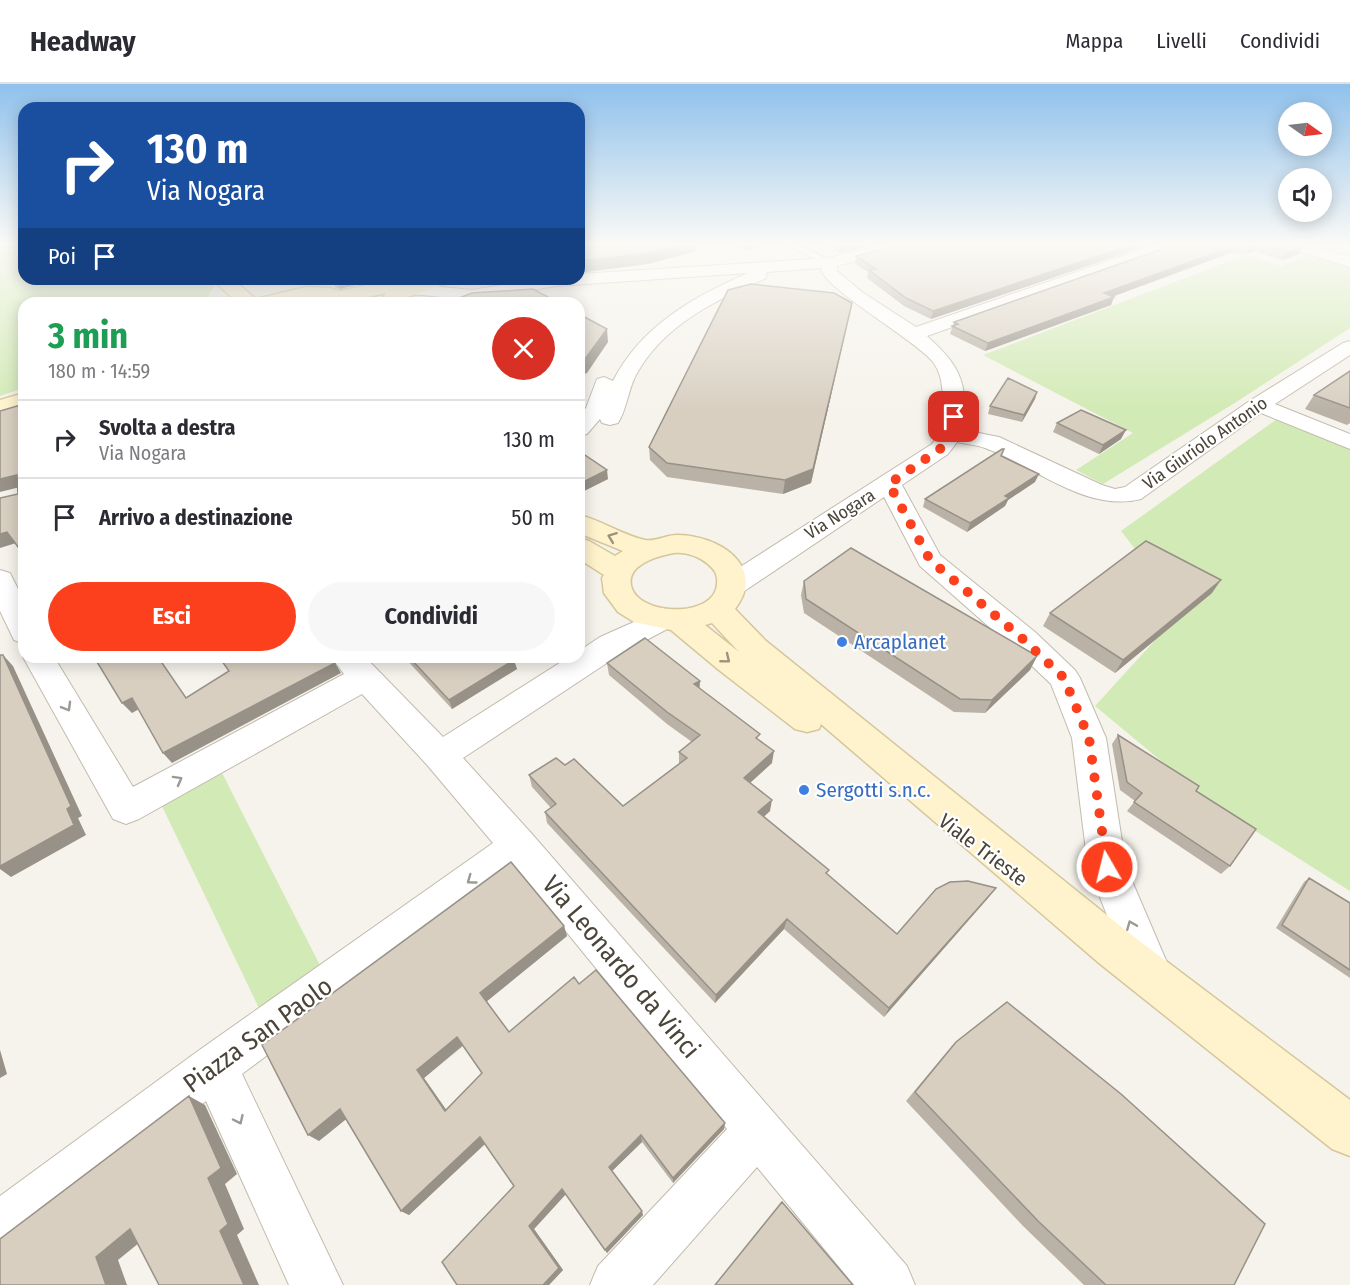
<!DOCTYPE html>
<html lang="it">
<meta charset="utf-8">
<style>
body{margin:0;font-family:"Fira Sans Condensed",sans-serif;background:#f7f7f7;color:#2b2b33;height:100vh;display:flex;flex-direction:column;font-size:22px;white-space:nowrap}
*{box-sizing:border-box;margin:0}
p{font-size:20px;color:#7c7c81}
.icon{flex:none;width:33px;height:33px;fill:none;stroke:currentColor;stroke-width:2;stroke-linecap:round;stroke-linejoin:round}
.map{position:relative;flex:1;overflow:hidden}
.panel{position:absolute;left:18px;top:213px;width:567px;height:366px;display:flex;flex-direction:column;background:#fff;border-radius:18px;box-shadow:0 3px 15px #0003}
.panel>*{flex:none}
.guide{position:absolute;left:18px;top:18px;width:567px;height:183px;border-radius:18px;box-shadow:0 3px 15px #0003;background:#1a4fa0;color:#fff;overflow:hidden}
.needle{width:39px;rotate:104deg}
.fabs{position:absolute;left:1278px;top:18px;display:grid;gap:12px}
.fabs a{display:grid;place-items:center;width:54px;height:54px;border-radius:50%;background:#fff;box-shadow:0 3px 15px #0003;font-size:30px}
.pin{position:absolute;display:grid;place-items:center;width:51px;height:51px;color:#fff;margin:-26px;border-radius:12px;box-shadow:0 3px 9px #0006}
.me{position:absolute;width:66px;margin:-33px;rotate:352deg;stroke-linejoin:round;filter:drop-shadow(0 0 4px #0008)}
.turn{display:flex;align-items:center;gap:21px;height:126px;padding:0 30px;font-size:27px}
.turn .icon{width:78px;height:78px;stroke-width:2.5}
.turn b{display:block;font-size:42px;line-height:51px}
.then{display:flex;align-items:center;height:57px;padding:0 30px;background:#0003;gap:12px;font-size:22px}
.round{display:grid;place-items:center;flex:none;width:63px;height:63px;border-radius:32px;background:#f7f7f7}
.head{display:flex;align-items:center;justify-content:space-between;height:102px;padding:0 30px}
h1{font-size:36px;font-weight:700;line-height:45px;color:#1e9e55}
.cta{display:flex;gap:12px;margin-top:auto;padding:12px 30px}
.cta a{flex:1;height:69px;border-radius:36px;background:#fc3f1d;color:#fff;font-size:24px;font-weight:700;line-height:69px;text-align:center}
.cta a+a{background:#f7f7f7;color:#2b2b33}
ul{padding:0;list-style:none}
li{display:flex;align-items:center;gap:18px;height:78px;padding:0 30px;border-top:2px solid #e1e1e2}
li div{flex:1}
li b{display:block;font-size:22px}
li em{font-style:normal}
header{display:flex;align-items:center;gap:36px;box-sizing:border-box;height:84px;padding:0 30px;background:#fff;border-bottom:2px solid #e1e1e2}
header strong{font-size:28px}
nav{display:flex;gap:33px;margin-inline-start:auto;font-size:21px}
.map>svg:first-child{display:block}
.green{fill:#d2eab5}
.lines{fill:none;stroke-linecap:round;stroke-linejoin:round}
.lane-casing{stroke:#c2bbae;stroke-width:4}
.street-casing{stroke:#c2bbae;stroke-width:2}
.secondary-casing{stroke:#d6c79b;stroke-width:3}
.lane{fill:#fff;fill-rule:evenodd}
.street{fill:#fff;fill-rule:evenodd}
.secondary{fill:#fff3cd;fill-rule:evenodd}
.wall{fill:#bab2a6;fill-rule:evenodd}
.shaded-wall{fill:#979187}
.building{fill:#d8cfc1;stroke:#979187;stroke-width:1.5;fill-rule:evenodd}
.oneway{stroke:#9c937c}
.oneway2{stroke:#9c9892}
.route{stroke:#fc3f1d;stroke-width:10;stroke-dasharray:0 18}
.shop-dot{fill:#3f7fe0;stroke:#fff;stroke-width:2}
.labels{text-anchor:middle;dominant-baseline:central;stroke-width:4.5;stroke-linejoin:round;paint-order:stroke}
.far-street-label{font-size:18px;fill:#4b4439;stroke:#fff}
.shop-label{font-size:21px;fill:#366cbe;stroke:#fff;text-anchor:start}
.street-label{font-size:21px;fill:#4b4439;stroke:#fff}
.near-street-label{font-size:26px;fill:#4b4439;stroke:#fff}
</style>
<header>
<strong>Headway</strong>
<nav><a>Mappa</a><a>Livelli</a><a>Condividi</a></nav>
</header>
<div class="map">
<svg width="1350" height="1201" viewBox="0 0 1350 1201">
<rect width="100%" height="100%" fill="#f6f3ec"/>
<path class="green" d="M0,159h24v36h181l9,7 -9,17h-181v85l-24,8z
M1312,169l38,11v64l-117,76 -130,80 -27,-14 57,-37 -150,-78 263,-100 36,11z
M1277,335l73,30v442l-137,-87 -118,-98 63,-69 -19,-83 -18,-23z
M220,685l109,214 -61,44 -108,-225z"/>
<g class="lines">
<g class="lane-casing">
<path id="lane" d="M786,159h9l38,20 -7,2z"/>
</g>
<g class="street-casing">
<path id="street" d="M890,159h25l-3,3 -75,20v5l25,21 54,35 245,-84h21l-2,3 -253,90c35,32 40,46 37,94l35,7 103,48 13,4 10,-2 126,-87 92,-57 7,-2v14l-75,49 75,30v15l-89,-36 -120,86c-56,14 -106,-33 -156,-51 -9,-3 -19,-4 -28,-6l-9,12 -46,31 38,70 95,77 40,38 5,8 26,60 20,129 48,112 -6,15 -15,6 -15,-6 -50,-127 -16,-129 -21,-54 -38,-36 -93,-82 -36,-69 -141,95 -10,2 -10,-2 -4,-7 4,-7 209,-134c11,-13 14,-30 11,-47 -1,-13 -2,-24 -10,-35 -17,-22 -112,-75 -112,-94l-54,4 -1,6c-50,22 -103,47 -130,97 -8,15 -9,34 -18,48l-8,2 -8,-2 -2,-4 -13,15 -8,2v-20l7,-8 11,-29 7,-2 9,4c28,-55 80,-84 135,-108l-192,13 -84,14 -60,-6 -6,-1 -3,-4 3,-4 6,-1 60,6 65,-11h42v-5l250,-16z
M1279,159h23l48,14v10l-68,-21z
M0,486l10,3 14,28v43l-10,-4 -14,-29z
M661,526l10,3 5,7 -5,7 -49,26 -159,105 69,76 375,432 8,19h-61l-97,-118 -104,118h-63l8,-19 129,-137 -211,-259 -274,204 101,211h-54l-83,-184 -188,144 -18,8v-57l198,-145 295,-208 -65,-77 -66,-72 -223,125 -13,5 -13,-5 -90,-162 1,-2v2h30l79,130 211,-113 -13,-17h34l78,80 126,-80h10v-6l21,-14z"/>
</g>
<g class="secondary-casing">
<path id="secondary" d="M212,195h20l24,20 50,-12 23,1 11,3 54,-12h56l-3,4 -48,17h-12l-3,-4 2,-3 -32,7 2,3h-21l-18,-6 -37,6h-42z
M24,309v14l-24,7v-14z
M579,431c22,5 43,20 66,25 10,2 21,-5 32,-5 41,0 91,31 58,74l31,32 363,292 221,167v56l-18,-7 -233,-186 -278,-239 -2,5 -12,3 -12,-3 -76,-59 -48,-40 -37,-8 -16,-10 -14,-19 -2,-15 2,-3 -25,-16v-21l10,3 26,15 8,-5 -44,-18zM674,469c12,-1 24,3 34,11 7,6 10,11 9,20 -2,33 -71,32 -84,7 -12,-25 24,-35 41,-38zM712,539l27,29 -34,-27z"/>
</g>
<use href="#lane" class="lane"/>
<use href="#street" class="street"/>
<use href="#secondary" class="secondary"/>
</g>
<path class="wall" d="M728,159h46l-29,8z
M823,159h59l-43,10z
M908,159h247l-224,76 -27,-13 -37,-28 1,-6 -13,-8 1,-8z
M1179,159h113l7,11 -17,6 -28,-9 -8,3 -16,-1 -117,43 1,1 -3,8 -126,46 -35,-17 4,-12z
M1308,159h18l-7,3z
M332,195h46l-38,10 -5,-2z
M852,219l-41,180 -28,11 -116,-17 -17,-17 -1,-13z
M1350,287v52l-3,2 -42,-16 9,-14z
M1037,308l-2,7 -13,23 -34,-8 2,-8z
M1057,339l64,16 -22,15 -46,-22z
M579,367l29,28 -26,13 -3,-2z
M1002,372l33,26 -27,18 -3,6 -38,26 -44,-25 2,-8z
M804,497l233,75 -7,14 -45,43 -31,-1 -150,-99 -3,-18z
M1212,509l-97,80 -72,-47 7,-13z
M404,573h108l5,12 -65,40z
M607,579l93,18 -1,7 60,53 13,22 -22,20 20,28 -7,6 64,58 70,59 91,-36 -104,119 -100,-88 -69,74 -168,-180 -2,-11 6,-4 -19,-21 -3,-12 36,-10 58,41 56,-42v-12l13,-10 -25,-18 -58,-49z
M1118,651l78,56 34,75 -9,8 -94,-63 8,-10 -15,-11 -8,-46z
M1309,794l41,25v75l-74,-50 28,-46z
M564,842l3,10 -80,65 22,31 70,-48 146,139 -1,6 -51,54 -31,-41 -30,29 31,44 -36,38 -41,-59 -32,35 29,41 -14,15h-92l57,-99 -29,-42 -76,71 -8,-4 -55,-92 -27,22zM463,962l19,27 -36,37 -22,-32z
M956,958l278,243h-150l-61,-59 -117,-125 40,-48z"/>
<path class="shaded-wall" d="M686,159h11l-1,8 -48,13 -69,9v-12z
M745,159h29l-29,8z
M854,159h28l-43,10 1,-7z
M1137,159h18l-224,76 2,-8z
M1258,159l-4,8 -8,3 4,-8z
M1234,162l-4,7 -129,48 3,-8z
M1303,162l-4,8 -17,6 5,-8z
M337,195h41l-38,10z
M1114,213l-3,8 -126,46 3,-8z
M852,219l-41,180 -28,11 2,-14z
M607,245l1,13 -21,31 -8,3v-14z
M1037,308l-2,7 -13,23 2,-7z
M1126,346l-5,9 -22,15 4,-9z
M607,386l1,9 -26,13 -1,-9z
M1039,390l-4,8 -27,18 -3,6 -38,26 3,-9 35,-27z
M17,391l7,11 -24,6v-13z
M7,448l9,11 -16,5v-14z
M1221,496l-9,13 -97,80 8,-13z
M3,571l10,11 69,150 -4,2 8,17 -75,42 -11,-8v-3l67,-57z
M1037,572l-7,14 -45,43 7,-13z
M514,576l3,9 -65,40 -3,-9z
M335,579l6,10 -169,90 -9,-10z
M700,597l-1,12 -5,-9z
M132,614l9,10 -9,5 -10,-10z
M774,667l-2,12 -30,27 2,-12z
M772,716l-2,11 -14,13 2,-12z
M996,804l-8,10 -104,119 5,-9z
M787,835l-3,10 -69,74 1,-8z
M564,842l3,10 -81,66 -6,-9z
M457,953l6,8 -39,33 28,40 -7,-7 -28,-41z
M0,966l7,24 -7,4z
M189,1012l16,9 32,69 -12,10 19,45 -7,6 22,50h-15l-24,-54z
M340,1025l10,7 -31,25 -11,-6z
M725,1039l-1,6 -51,54v-5z
M641,1051l1,7 -31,30 -2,-5z
M480,1053l6,6 -77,72 -8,-4z
M562,1105l4,5 -32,35 29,41 -14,15h-6l-14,-59z
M642,1127l1,4 -36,38 -2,-3z
M130,1145l20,5 -32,26 9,25h-21l-10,-28z"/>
<path class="building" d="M579,159h107l-38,10 -69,8z
M835,159h19l-14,3z
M908,159h229l-204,68 -27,-13 -37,-28 7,-1 -20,-13z
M1179,159h113l11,3 -16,6 -29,-9 -8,3h-16l-130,47 10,4 -126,46 -36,-17 6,-2 -4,-2z
M751,200l83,9 18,10 -39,166 -28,11 -118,-17 -18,-16 79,-157z
M533,205l26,14h-113l26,-10z
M579,230l28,15 -22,30 -6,3z
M1350,287v37l-36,-13z
M1008,294l29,14 -13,23 -34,-9z
M24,320v151l-17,-23 -7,2v-36l18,-4 -1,-19 -17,4v-68z
M1081,326l45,20 -23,15 -46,-22z
M1002,365h2l-3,7 38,18 -34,22 4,2 -39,25 -45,-24z
M579,367l28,19 -26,13 -2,-1z
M1146,457l75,39 -98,80 -73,-47z
M851,464l186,108 -45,44 -32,-1 -154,-100 -2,-18z
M645,554l55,43 -6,3 66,50 -4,4 18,13 -30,27 28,22 -14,12 71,58 -3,3 71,61 39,-45 14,-7 18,-1 28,7 -107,120 -102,-89 -71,76 -171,-183 11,-8 -27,-29 27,-17 9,7 9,-6 49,47 64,-48 -8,-6 21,-17 -33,-23 -60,-49z
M0,571h3l68,151 -4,3 7,16 -74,41z
M94,573h64l28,41 43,-27 -10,-14h112l4,6 -172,90 -31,-55 -10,5z
M409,573h103l2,3 -65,40z
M1118,651l81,51 -3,5 60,38 -26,37 -96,-64 8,-9 -15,-11z
M511,778l53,64 -84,67 29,39 65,-55 5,7 17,-14 129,153 -52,55 -32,-43 -32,32 33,44 -37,39 -43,-61 -33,37 30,42 -16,17h-86l-15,-23 72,-76 -34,-49 -79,74 -61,-102 -32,26 -46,-90zM457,953l25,36 -37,38 -28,-41z
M1309,794l41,25v67l-68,-45z
M1007,918l114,92 144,130 -31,61h-128l-68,-64 -123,-129 41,-50z
M189,1012l32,72 -13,10 20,46 -8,7 24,54h-85l-29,-56 -34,28 10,28h-106v-46z
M782,1118l71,83h-138z"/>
<defs><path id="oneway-chevron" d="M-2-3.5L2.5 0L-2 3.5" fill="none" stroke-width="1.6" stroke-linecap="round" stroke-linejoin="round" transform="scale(1.5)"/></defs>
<g class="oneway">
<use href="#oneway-chevron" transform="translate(612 453) rotate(-159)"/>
<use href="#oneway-chevron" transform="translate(726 575) rotate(39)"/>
</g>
<g class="oneway2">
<use href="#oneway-chevron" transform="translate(67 623) rotate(60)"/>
<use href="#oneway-chevron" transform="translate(178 696) rotate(-29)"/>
<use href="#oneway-chevron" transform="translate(471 796) rotate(144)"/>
<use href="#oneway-chevron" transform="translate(1131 841) rotate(-112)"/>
<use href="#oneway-chevron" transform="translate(239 1036) rotate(65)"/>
</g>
<linearGradient id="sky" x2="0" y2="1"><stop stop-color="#8fc1ec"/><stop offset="0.49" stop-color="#fbfaf6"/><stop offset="1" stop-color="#fbfaf6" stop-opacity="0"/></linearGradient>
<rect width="1350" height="327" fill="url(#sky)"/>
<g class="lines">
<path class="route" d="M954,333l-2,17 -12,15 -51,35 41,76 94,80 40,38 25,60 18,129"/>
</g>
<g class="shop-dot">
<circle cx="842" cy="558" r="6"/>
<circle cx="804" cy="706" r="6"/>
</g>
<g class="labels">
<g class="far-street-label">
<text transform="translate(1205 359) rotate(-35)">Via Giuriolo Antonio</text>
<text transform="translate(840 430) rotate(-32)">Via Nogara</text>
</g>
<g class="shop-label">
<text x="854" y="558">Arcaplanet</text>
<text x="816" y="706">Sergotti s.n.c.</text>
</g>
<g class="street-label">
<text transform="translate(983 766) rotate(37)">Viale Trieste</text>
</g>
<g class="near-street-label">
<text transform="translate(621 883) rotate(50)">Via Leonardo da Vinci</text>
<text transform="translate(258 951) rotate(-36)">Piazza San Paolo</text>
</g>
</g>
</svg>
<div class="fabs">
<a><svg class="needle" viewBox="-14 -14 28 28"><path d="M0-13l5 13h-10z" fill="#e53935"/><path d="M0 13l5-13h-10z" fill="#7c7c81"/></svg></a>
<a><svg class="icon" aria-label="sound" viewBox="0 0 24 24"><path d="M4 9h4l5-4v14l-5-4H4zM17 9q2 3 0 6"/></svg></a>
</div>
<div class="pin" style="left:954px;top:333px;background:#d93025"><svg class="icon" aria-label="arrive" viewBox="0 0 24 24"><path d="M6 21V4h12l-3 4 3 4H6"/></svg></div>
<svg class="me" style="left:1107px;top:783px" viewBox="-20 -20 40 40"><circle r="17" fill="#fc3f1d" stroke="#fff" stroke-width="3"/><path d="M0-11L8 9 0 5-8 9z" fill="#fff"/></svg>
<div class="guide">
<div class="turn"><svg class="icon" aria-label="right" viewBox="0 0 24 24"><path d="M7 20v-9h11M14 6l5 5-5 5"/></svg><div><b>130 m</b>Via Nogara</div></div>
<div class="then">Poi<svg class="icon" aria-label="arrive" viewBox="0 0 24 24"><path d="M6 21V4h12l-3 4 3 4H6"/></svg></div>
</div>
<section class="panel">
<div class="head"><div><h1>3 min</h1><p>180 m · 14:59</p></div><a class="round" style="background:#d93025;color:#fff"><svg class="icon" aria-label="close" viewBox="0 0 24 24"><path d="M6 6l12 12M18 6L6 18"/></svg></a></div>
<ul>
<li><svg class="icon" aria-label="right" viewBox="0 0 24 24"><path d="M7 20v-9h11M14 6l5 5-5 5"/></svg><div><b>Svolta a destra</b><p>Via Nogara</p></div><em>130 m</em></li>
<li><svg class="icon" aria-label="arrive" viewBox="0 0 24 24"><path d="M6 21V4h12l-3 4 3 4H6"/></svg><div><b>Arrivo a destinazione</b></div><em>50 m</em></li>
</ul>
<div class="cta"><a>Esci</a><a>Condividi</a></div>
</section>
</div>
